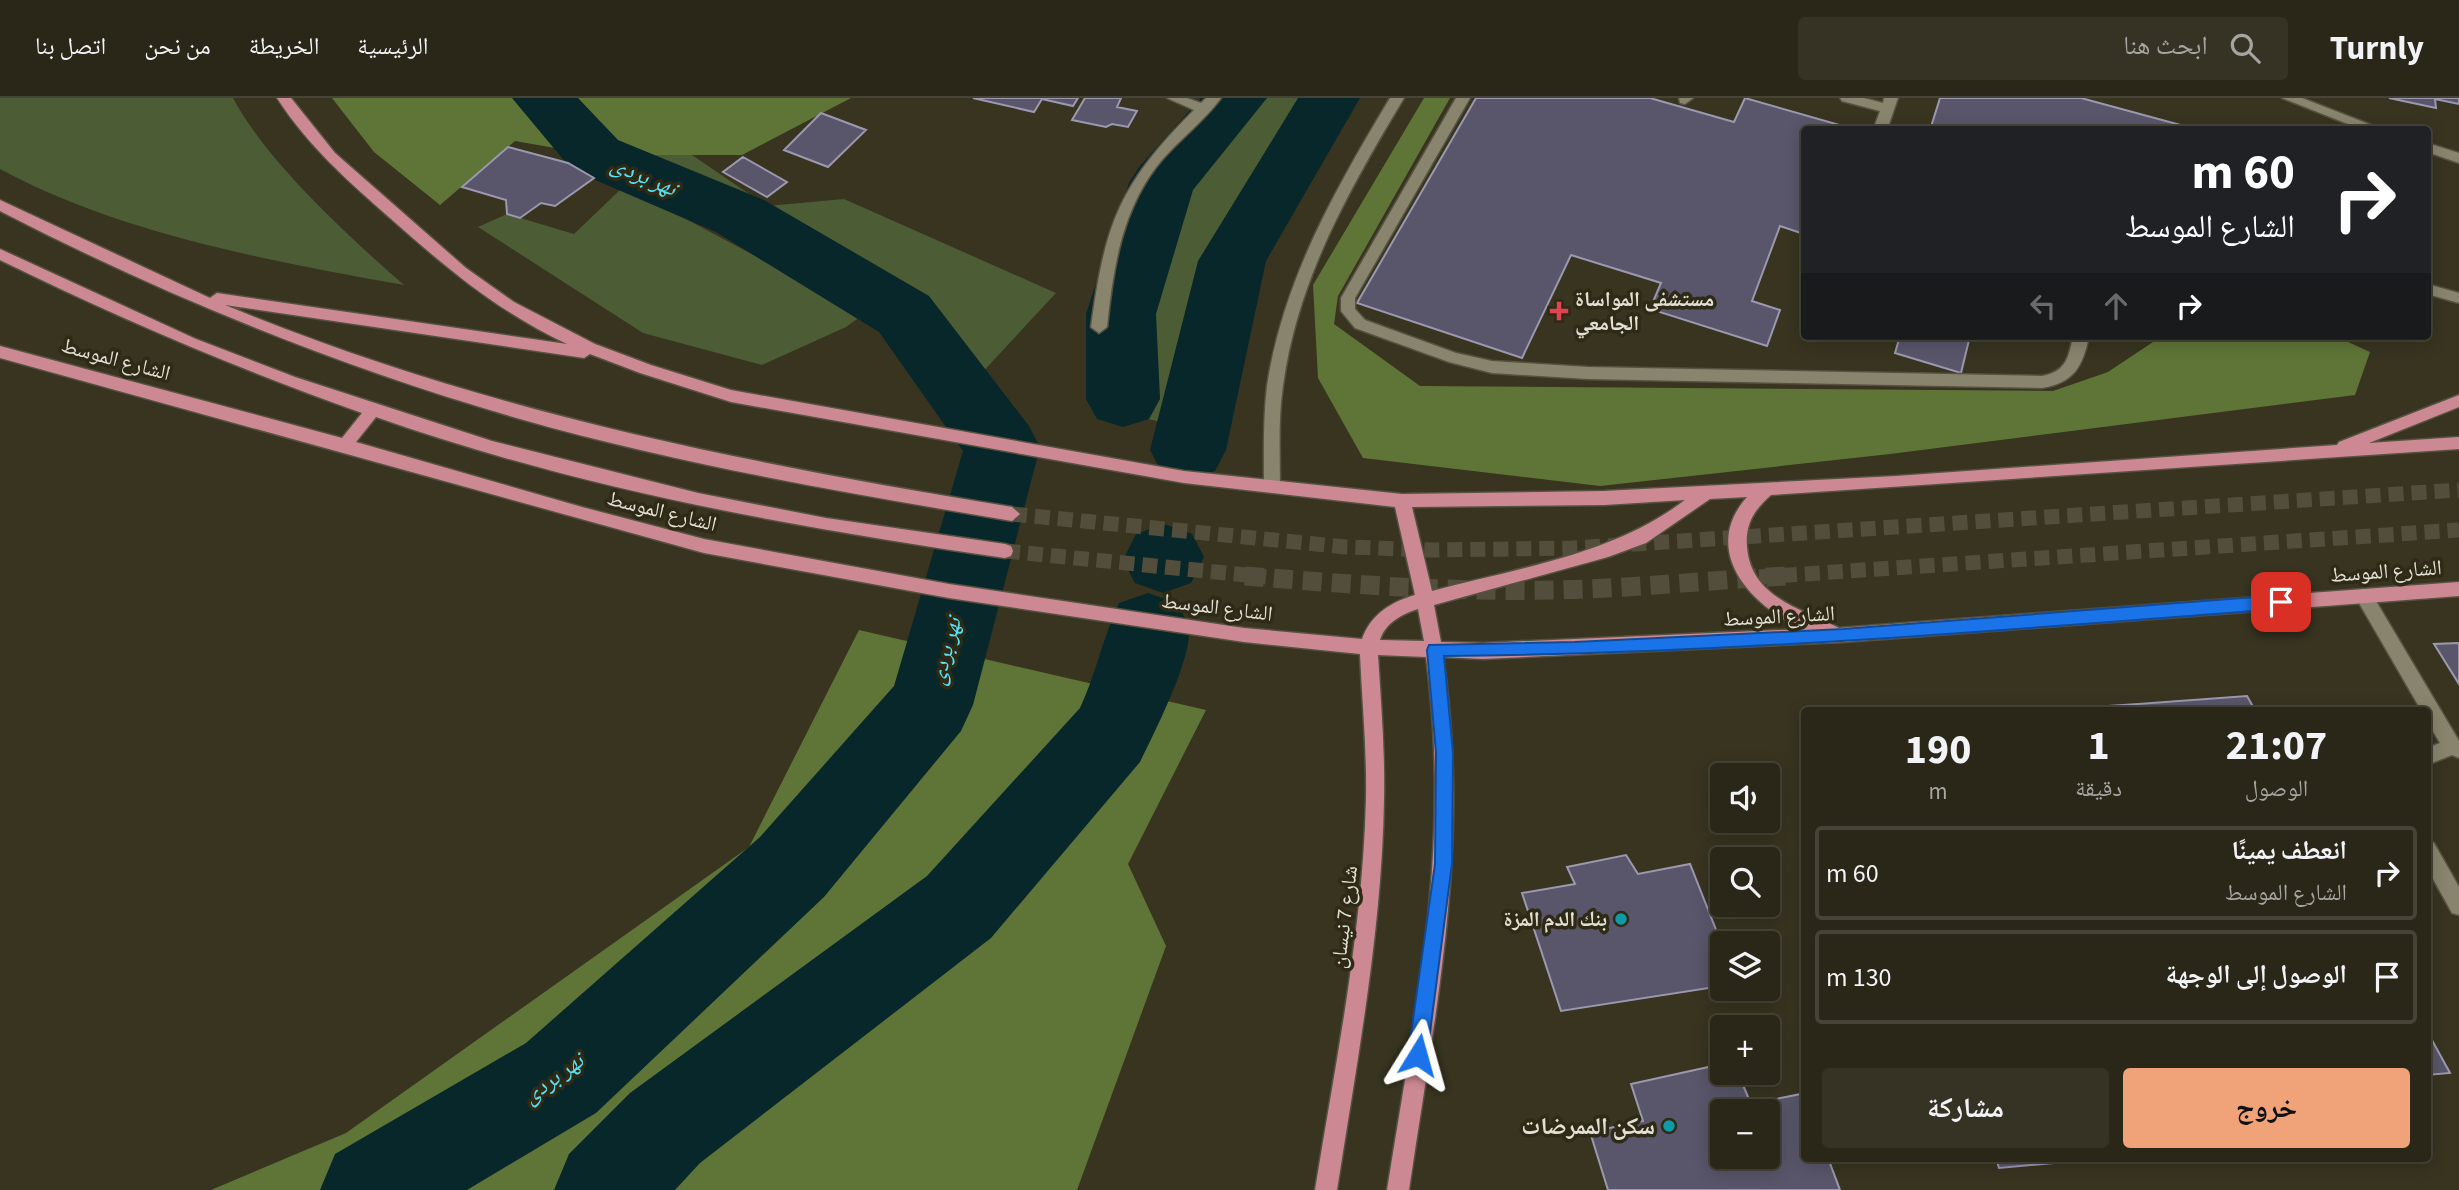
<!DOCTYPE html>
<html lang="ar">
<meta charset="utf-8">
<style>
body{margin:0;font-family:"Source Sans 3","Noto Naskh Arabic",sans-serif;background:#363325;color:#f1f3f6;direction:rtl;height:100vh;display:flex;flex-direction:column;font-size:26px;white-space:nowrap}
*{box-sizing:border-box;margin:0}
p{font-size:23px;color:#a5a5a2}
.icon{flex:none;width:38px;height:38px;fill:none;stroke:currentColor;stroke-width:2;stroke-linecap:round;stroke-linejoin:round}
.map{position:relative;flex:1;overflow:hidden;direction:ltr}
.details{position:absolute;left:1801px;top:609px;width:630px;height:455px;display:flex;flex-direction:column;background:#2a2718;border-radius:7px;box-shadow:0 4px 18px #0003,0 0 0 2px #464437;direction:rtl}
.details>*{flex:none}
.hud{position:absolute;left:1801px;top:28px;width:630px;height:214px;border-radius:7px;box-shadow:0 4px 18px #0003,0 0 0 2px #464437;direction:rtl;background:#202124;color:#fff;overflow:hidden}
.buttons{position:absolute;left:1710px;top:665px;display:grid;gap:14px}
.buttons a{display:grid;place-items:center;width:70px;height:70px;border-radius:7px;background:#2a2718;box-shadow:0 4px 18px #0003,0 0 0 2px #464437;font-size:35px}
.pin{position:absolute;display:grid;place-items:center;width:60px;height:60px;color:#fff;margin:-30px;border-radius:14px;box-shadow:0 4px 10px #0006}
.me{position:absolute;width:77px;margin:-38px;rotate:8deg;stroke-linejoin:round;filter:drop-shadow(0 0 5px #0008)}
.turn{display:flex;align-items:center;gap:24px;height:147px;padding:0 21px;font-size:32px}
.turn .icon{width:91px;height:91px;stroke-width:2.5}
.turn b{display:block;font-size:49px;line-height:60px}
.lanes{display:flex;align-items:center;height:66px;padding:0 21px;background:#0003;justify-content:center;gap:35px;direction:ltr}
.lanes .off{opacity:.35}
.eta{display:flex;justify-content:space-evenly;align-items:center;height:119px;text-align:center}
.eta b{font-size:42px;font-weight:700;line-height:49px}
.button{display:flex;gap:14px;margin-top:auto;padding:14px 21px}
.button a{flex:1;height:80px;border-radius:7px;background:#f0a278;color:#111;font-size:28px;font-weight:700;line-height:80px;text-align:center}
.button a+a{background:#363325;color:#f1f3f6}
ul{padding:0;list-style:none}
li{display:flex;align-items:center;gap:21px;height:94px;margin:0 14px 10px;padding:0 7px;border:4px solid #464437;border-radius:7px}
li div{flex:1}
li b{display:block;font-size:26px}
li em{font-style:normal}
header{display:flex;align-items:center;gap:42px;box-sizing:border-box;height:98px;padding:0 35px;background:#2a2718;border-bottom:2px solid #464437}
header strong{font-size:33px}
nav{display:flex;gap:38px;margin-inline-start:auto;font-size:24px}
.search{width:490px;height:63px;background:#363325;display:flex;align-items:center;gap:18px;box-sizing:border-box;padding:0 24px;border-radius:7px;color:#a5a5a2;font-size:26px}
.map>svg:first-child{display:block}
.green{fill:#4c5c34}
.forest{fill:#5f7537}
.lines{fill:none;stroke-linecap:round;stroke-linejoin:round}
.river{fill:#08272b;fill-rule:evenodd}
.building{fill:#59566b;stroke:#9b98af;stroke-width:2;fill-rule:evenodd}
.primary-tunnel-far1{stroke:#524e3b;stroke-width:15;stroke-dasharray:15 8;stroke-linecap:butt}
.primary-tunnel{stroke:#524e3b;stroke-width:19;stroke-dasharray:19 10;stroke-linecap:butt}
.service-casing{stroke:#565241;stroke-width:3}
.minor-casing{stroke:#565241;stroke-width:3}
.primary-casing{stroke:#565241;stroke-width:3}
.service{fill:#89846d;fill-rule:evenodd}
.minor{fill:#89846d;fill-rule:evenodd}
.primary{fill:#cd8993;fill-rule:evenodd}
.route{fill:#1a73e8;stroke:#114b97;stroke-width:2}
.health-dot{fill:#e0444e;stroke:#2e2a16;stroke-width:2.5}
.culture-dot{fill:#0f9aa8;stroke:#2e2a16;stroke-width:2.5}
.labels{text-anchor:middle;dominant-baseline:central;stroke-width:7;stroke-linejoin:round;paint-order:stroke}
.poi-label{font-size:21px;font-weight:bold;fill:#e2e0d4;stroke:#2e2a16;text-anchor:start}
.street-label{font-size:21px;fill:#e2e0d4;stroke:#2e2a16}
.water-label{font-size:23px;font-style:italic;fill:#56e2f4;stroke:#2e2a16}
.near-poi-label{font-size:24px;font-weight:bold;fill:#e2e0d4;stroke:#2e2a16;text-anchor:end}
</style>
<header>
<strong>Turnly</strong>
<div class="search"><svg class="icon" aria-label="search" viewBox="0 0 24 24"><circle cx="10" cy="10" r="6"/><path d="M15 15l6 6"/></svg>ابحث هنا</div>
<nav><a>الرئيسية</a><a>الخريطة</a><a>من نحن</a><a>اتصل بنا</a></nav>
</header>
<div class="map">
<svg width="2459" height="1092" viewBox="0 0 2459 1092">
<rect width="100%" height="100%" fill="#383420"/>
<path class="green" d="M0,0h233c33,63 117,140 171,187 -133,-24 -284,-51 -404,-116z
M1243,0h70l-94,163 -50,163 -21,-5 -25,-105 46,-132z
M644,57h48l75,51 77,-7 212,94 -78,84 -57,-69 -177,-102 -58,-25z
M624,88l240,128 -18,13 -84,38 -119,-32 -165,-106 29,-13 67,20z"/>
<path class="forest" d="M332,0h519l-109,57h-147l-80,-14 -75,64 -66,-53z
M1424,0h26l-112,198 -4,28 86,62 633,5 55,-19 54,-36h173l35,16 -15,43 -465,59 -290,32 -237,-28 -45,-80 -5,-93z
M859,532l347,80 -78,154 38,82 -89,244h-866l135,-57 403,-286z"/>
<g class="lines">
<path class="river" d="M512,0h66l40,42 146,60 165,96 100,130 11,21 -67,258 -12,26 -137,166 -228,216 -129,77h-147l15,-36 191,-111 234,-206 134,-151 69,-235 -84,-119 -163,-100 -144,-62z
M1201,0h66l-74,92 -37,124 4,85 -11,20 -26,8 -26,-8 -11,-20v-85l43,-131 10,-16z
M1298,0h62l-94,163 -40,189 -11,21 -27,8 -27,-8 -11,-21 48,-189z
M1164,426l28,10 12,23 -13,26 -28,10 -28,-10 -12,-23 13,-26z
M1148,495l29,10c3,7 11,18 12,25 3,31 -35,105 -49,134l-149,176 -291,225 -25,27h-121l15,-36 61,-61 297,-217 153,-168c16,-34 23,-71 39,-105z"/>
</g>
<path class="building" d="M973,0h105l-5,8 -31,-7 -8,13z
M1085,0h36l-4,9 20,4 -9,16 -16,-3 -6,3 -34,-7z
M1476,0h174l84,24 11,-24 112,32h-53v59l-3,8 3,1v36l-24,-8 -28,75 28,9 -13,36 -117,-37 11,-26 -90,-28 -49,103 -165,-55z
M1940,0h141l118,32h-269z
M2459,0v6l-24,-5 1,9 -47,-10z
M821,15l45,17 -38,37 -44,-17z
M508,49l60,16 26,15 -39,28 -14,-3 -21,15 -13,-4 -1,-14 -44,-13z
M743,59l44,25 -20,15 -44,-25z
M1900,238h70l-9,37 -66,-20z
M2459,545v41l-25,-40z
M2247,598l8,14h-208l91,-6z
M1626,757l12,19 52,-10 32,81v41l-161,25 -39,-118 53,-9 -8,-17z
M2427,933l23,42 -23,2z
M1722,966v9h16l13,31 50,-10 3,7v57h24l12,32h-232l-18,-58 53,-11 -12,-37zM1722,1013h46v46h-46z
M1996,1060h102v1l-99,9z"/>
<g class="lines">
<path class="primary-tunnel-far1" d="M1012,416l334,33 86,3 141,-2 886,-58
M1005,453l261,26
M1759,479l700,-47"/>
<path class="primary-tunnel" d="M1245,478c113,9 229,18 342,13 66,-3 132,-9 198,-13"/>
<g class="service-casing">
<path id="service" d="M1167,0h20l14,5 5,-5h15c-17,23 -41,41 -60,63 -39,47 -48,107 -54,166l-8,6 -8,-6c14,-104 28,-142 103,-217z
M1456,0h14l-115,200v11l10,11 91,33 36,8 96,6 454,9c24,-4 27,-19 31,-40h16c-6,30 -15,47 -47,52l-454,-9 -96,-6 -43,-11 -94,-34 -14,-17v-13z
M1679,0h14l-8,6 -5,-1z
M1840,0h24l19,5 1,-5h14l-11,32h-14l7,-19 -38,-10z
M2427,186l32,9v10l-32,-9z
M2364,491l6,2 89,150v17l-7,-3 -25,10v-17l13,-5 -13,-22v-11h-6l-66,-114 3,-5z
M2427,742l7,3 25,44v28l-7,-2 -25,-45z"/>
</g>
<g class="minor-casing">
<path id="minor" d="M1390,0h14c-54,90 -107,182 -121,288 -5,33 -3,67 -3,101l-8,6 -8,-6c0,-34 -1,-68 3,-101 16,-106 69,-198 123,-288z
M2282,0h20l82,32h-21z
M2427,45l32,10v10l-32,-11z"/>
</g>
<g class="primary-casing">
<path id="primary" d="M277,0h14l44,55 131,115 48,34 81,42 56,21 80,25 453,81 218,23 202,-3 292,-15 441,-31 2,-3 120,-47v12l-90,36 90,-6v12l-688,46c-17,15 -26,29 -24,52 4,51 54,61 92,81l620,-46v14l-616,46 -360,17 -40,-2c28,186 -7,350 -34,533h-22c29,-183 65,-347 39,-533l-48,-2c3,48 7,95 6,144 -2,131 -27,262 -47,391h-22c21,-130 48,-260 51,-392 1,-48 -4,-96 -6,-144l-116,-12 -295,-44 -245,-45 -704,-195v-12l342,92 20,-25c-124,-44 -244,-95 -362,-153v-11l196,90 99,38 197,64 206,52 128,25 179,26 6,2 2,5 -2,5 -6,2c-213,-31 -425,-69 -629,-141l-20,25 226,65 122,32 245,45 295,44 118,11c9,-25 29,-37 53,-44l-20,-88 -211,-24 -453,-81 -91,-29 -50,-19 -6,4 -359,-53c253,105 518,158 787,202l8,7 -8,7c-165,-28 -330,-56 -492,-102 -180,-52 -353,-122 -520,-208v-11l210,98 7,-5 350,51c-67,-31 -122,-77 -177,-126 -42,-37 -82,-72 -113,-120zM1747,399c-48,54 5,111 57,132l-321,14 -42,-1 -7,-37 174,-48 38,-14 64,-44zM1685,402c-72,55 -168,68 -253,91l-20,-84 192,-2zM1418,511l6,32 -44,-1c5,-17 22,-26 38,-31z"/>
</g>
<use href="#service" class="service"/>
<use href="#minor" class="minor"/>
<use href="#primary" class="primary"/>
</g>
<path class="route" d="M2281,497l8,7 -8,7c-279,21 -557,45 -837,47l9,97 -1,111 -25,191 -2,7 -7,3 -7,-3 -3,-7 27,-191 1,-111 -9,-103 2,-5 146,-3 268,-13z"/>
<path class="health-dot" d="M1555.5 202.5h7v7h7v7h-7v7h-7v-7h-7v-7h7z"/>
<g class="culture-dot">
<circle cx="1621" cy="821" r="7"/>
<circle cx="1669" cy="1028" r="7"/>
</g>
<g class="labels">
<g class="poi-label">
<text x="1575" y="201">مستشفى المواساة<tspan x="1575" dy="24">الجامعي</tspan></text>
<text x="1607" y="821" text-anchor="end">بنك الدم المزة</text>
</g>
<g class="street-label">
<text transform="translate(116 261) rotate(15)">الشارع الموسط</text>
<text transform="translate(662 413) rotate(14)">الشارع الموسط</text>
<text transform="translate(2386 473) rotate(-4)">الشارع الموسط</text>
<text transform="translate(1217 509) rotate(7)">الشارع الموسط</text>
<text transform="translate(1779 518) rotate(-3)">الشارع الموسط</text>
<text transform="translate(1344 819) rotate(-83)">شارع 7 نيسان</text>
</g>
<g class="water-label">
<text transform="translate(644 78) rotate(23)">نهر بردى</text>
<text transform="translate(945 553) rotate(-75)">نهر بردى</text>
<text transform="translate(553 980) rotate(-36)">نهر بردى</text>
</g>
<g class="near-poi-label">
<text x="1655" y="1028">سكن الممرضات</text>
</g>
</g>
</svg>
<div class="buttons">
<a><svg class="icon" aria-label="sound" viewBox="0 0 24 24"><path d="M4 9h4l5-4v14l-5-4H4zM17 9q2 3 0 6"/></svg></a>
<a><svg class="icon" aria-label="search" viewBox="0 0 24 24"><circle cx="10" cy="10" r="6"/><path d="M15 15l6 6"/></svg></a>
<a><svg class="icon" aria-label="layers" viewBox="0 0 24 24"><path d="M12 4l9 5-9 5-9-5zM3 14l9 5 9-5"/></svg></a>
<a>+</a>
<a>−</a>
</div>
<div class="pin" style="left:2281px;top:504px;background:#d93025"><svg class="icon" aria-label="arrive" viewBox="0 0 24 24"><path d="M6 21V4h12l-3 4 3 4H6"/></svg></div>
<svg class="me" style="left:1418px;top:957px" viewBox="-20 -20 40 40"><path d="M0-17L14 15 0 8-14 15z" fill="#1a73e8" stroke="#fff" stroke-width="4"/></svg>
<div class="hud">
<div class="turn"><svg class="icon" aria-label="right" viewBox="0 0 24 24"><path d="M7 20v-9h11M14 6l5 5-5 5"/></svg><div><b>60 m</b>الشارع الموسط</div></div>
<div class="lanes"><svg class="icon off" aria-label="left" viewBox="0 0 24 24"><path d="M17 20v-9H6M10 6l-5 5 5 5"/></svg><svg class="icon off" aria-label="ahead" viewBox="0 0 24 24"><path d="M12 20V5M6 11l6-6 6 6"/></svg><svg class="icon" aria-label="right" viewBox="0 0 24 24"><path d="M7 20v-9h11M14 6l5 5-5 5"/></svg></div>
</div>
<section class="details">
<div class="eta">
<div><b>21:07</b><p>الوصول</p></div>
<div><b>1</b><p>دقيقة</p></div>
<div><b>190</b><p>m</p></div>
</div>
<ul>
<li><svg class="icon" aria-label="right" viewBox="0 0 24 24"><path d="M7 20v-9h11M14 6l5 5-5 5"/></svg><div><b>انعطف يمينًا</b><p>الشارع الموسط</p></div><em>60 m</em></li>
<li><svg class="icon" aria-label="arrive" viewBox="0 0 24 24"><path d="M6 21V4h12l-3 4 3 4H6"/></svg><div><b>الوصول إلى الوجهة</b></div><em>130 m</em></li>
</ul>
<div class="button"><a>خروج</a><a>مشاركة</a></div>
</section>
</div>
